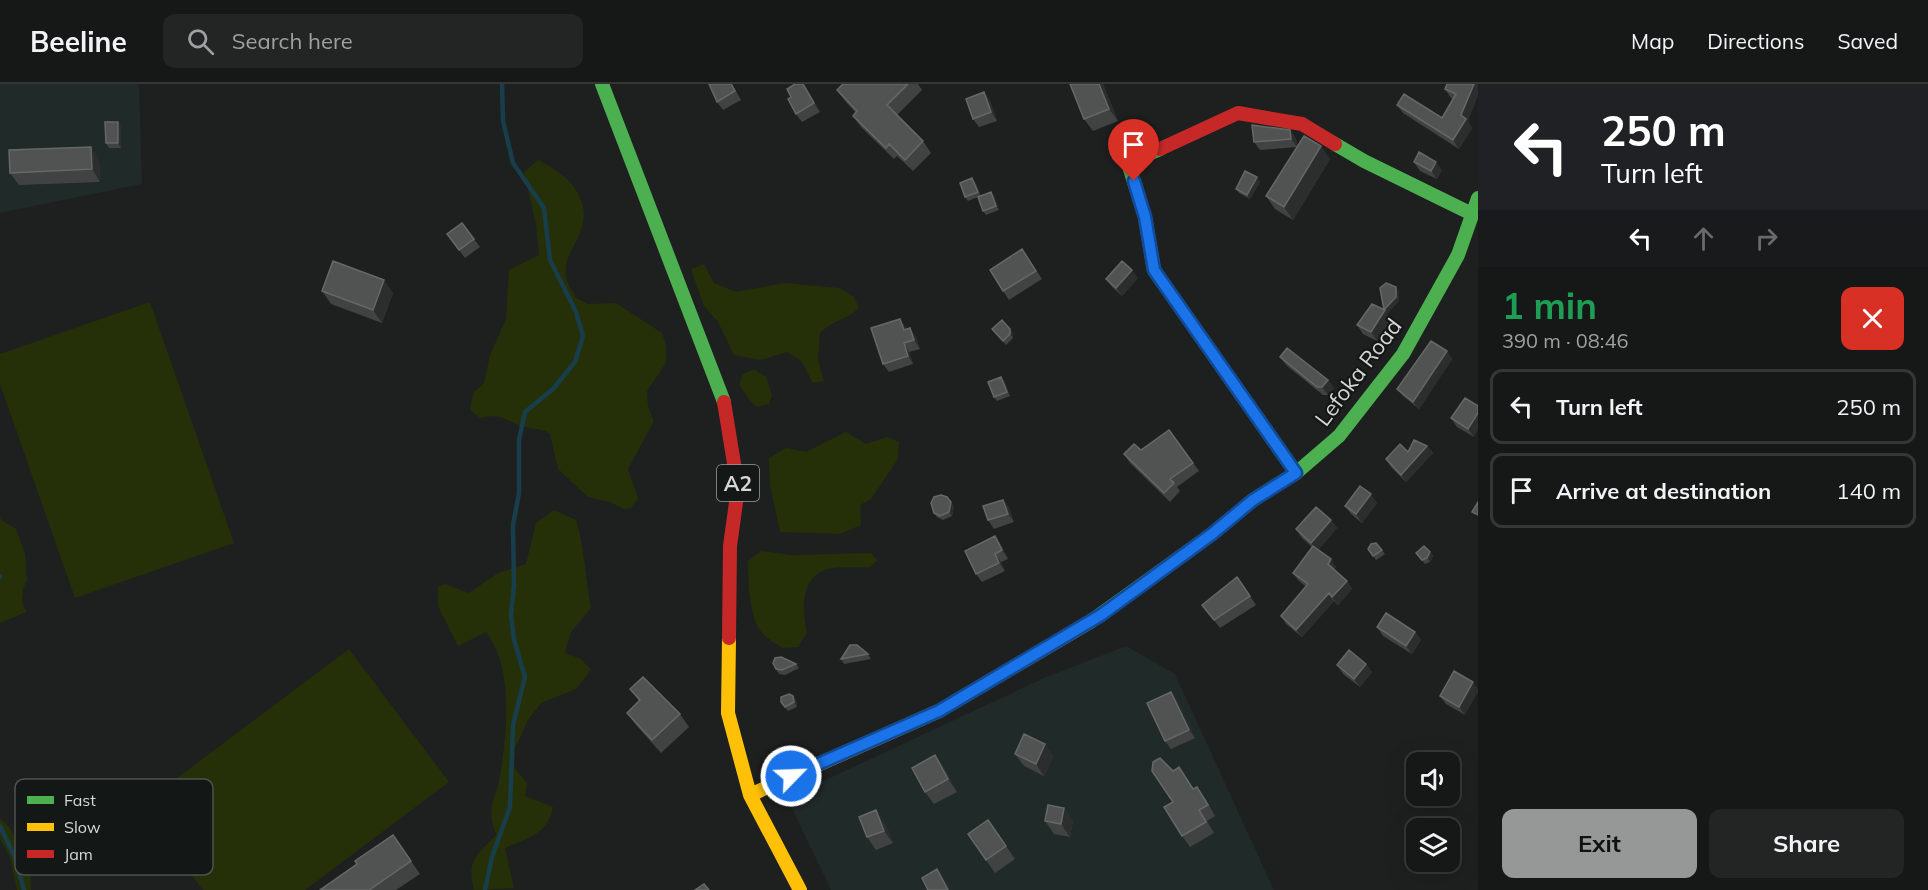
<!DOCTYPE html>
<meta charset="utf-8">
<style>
body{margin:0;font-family:Mulish,sans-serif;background:#232524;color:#f1f3f6;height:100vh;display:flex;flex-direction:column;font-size:22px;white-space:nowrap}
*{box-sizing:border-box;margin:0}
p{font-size:20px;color:#9ea0a1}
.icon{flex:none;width:33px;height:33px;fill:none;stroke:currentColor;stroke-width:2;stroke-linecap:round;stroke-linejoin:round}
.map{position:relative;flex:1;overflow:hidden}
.sheet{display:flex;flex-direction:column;background:#161817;width:450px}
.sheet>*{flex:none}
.top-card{background:#202124;color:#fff;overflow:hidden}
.tools{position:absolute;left:1406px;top:668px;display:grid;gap:12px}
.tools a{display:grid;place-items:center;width:54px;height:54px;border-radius:12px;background:#161817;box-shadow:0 6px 24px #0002,0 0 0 2px #353736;font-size:30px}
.pin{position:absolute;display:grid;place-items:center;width:51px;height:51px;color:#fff;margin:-62px -26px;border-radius:50% 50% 50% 0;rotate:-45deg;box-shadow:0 0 6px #0007}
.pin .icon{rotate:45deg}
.me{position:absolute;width:66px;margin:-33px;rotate:66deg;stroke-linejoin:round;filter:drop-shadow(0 0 4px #0008)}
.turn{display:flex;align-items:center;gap:21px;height:126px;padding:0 24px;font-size:27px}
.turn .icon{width:78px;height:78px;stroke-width:2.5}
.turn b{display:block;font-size:42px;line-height:51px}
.lanes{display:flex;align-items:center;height:57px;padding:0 24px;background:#0003;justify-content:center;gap:30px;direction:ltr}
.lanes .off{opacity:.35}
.round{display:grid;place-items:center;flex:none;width:63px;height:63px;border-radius:12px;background:#232524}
.headline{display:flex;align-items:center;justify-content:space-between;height:102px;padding:0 24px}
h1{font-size:36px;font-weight:700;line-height:45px;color:#1e9e55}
.button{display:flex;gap:12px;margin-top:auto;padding:12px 24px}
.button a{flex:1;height:69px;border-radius:12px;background:#959897;color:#111;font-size:24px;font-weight:700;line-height:69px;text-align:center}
.button a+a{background:#232524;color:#f1f3f6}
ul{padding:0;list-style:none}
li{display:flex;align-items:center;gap:18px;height:75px;margin:0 12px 9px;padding:0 12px;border:3px solid #353736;border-radius:12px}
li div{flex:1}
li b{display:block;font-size:22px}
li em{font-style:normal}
header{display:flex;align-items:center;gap:36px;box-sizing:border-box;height:84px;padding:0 30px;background:#161817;border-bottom:2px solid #353736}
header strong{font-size:28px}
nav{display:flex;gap:33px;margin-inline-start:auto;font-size:21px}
.search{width:420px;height:54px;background:#232524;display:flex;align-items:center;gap:15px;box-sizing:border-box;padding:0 21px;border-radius:12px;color:#9ea0a1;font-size:22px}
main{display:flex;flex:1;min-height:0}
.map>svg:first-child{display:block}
.built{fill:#202a28}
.green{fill:#253008}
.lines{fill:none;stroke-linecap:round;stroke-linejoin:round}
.stream{stroke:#183e4c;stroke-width:4.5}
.fast{stroke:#4caf50;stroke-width:14}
.slow{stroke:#ffc107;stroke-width:14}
.jam{stroke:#c62828;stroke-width:14}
.wall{fill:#414342}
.shaded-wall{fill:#2c2e2d}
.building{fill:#515352;stroke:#666867;stroke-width:1.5}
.route-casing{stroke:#114b97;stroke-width:15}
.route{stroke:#1a73e8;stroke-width:10}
.labels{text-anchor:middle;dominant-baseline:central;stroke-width:4.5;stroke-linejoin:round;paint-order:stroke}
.shield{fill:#131817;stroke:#9b9e9d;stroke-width:1.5}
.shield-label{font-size:21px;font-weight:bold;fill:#d5d8d7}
.street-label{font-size:22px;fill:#d5d8d7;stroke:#131817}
.key{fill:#131817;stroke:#4d5251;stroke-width:1.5}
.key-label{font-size:16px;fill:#d5d8d7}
</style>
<header>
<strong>Beeline</strong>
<div class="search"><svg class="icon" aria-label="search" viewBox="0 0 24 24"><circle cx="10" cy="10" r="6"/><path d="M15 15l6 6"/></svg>Search here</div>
<nav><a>Map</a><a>Directions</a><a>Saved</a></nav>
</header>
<main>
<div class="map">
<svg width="1478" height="806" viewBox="0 0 1478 806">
<rect width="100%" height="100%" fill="#1d201f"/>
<path class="built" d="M0,0h139l3,100 -142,29z
M1126,562l49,28 99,216h-443l-44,-92 257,-120z"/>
<path class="green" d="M538,76c29,14 56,38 42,73 -6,15 -17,26 -14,44 1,7 7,15 10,21l12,6 28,-1 46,30 4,12v18l-19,28 1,15 6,15 -26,48 10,29 -7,10 -7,1 -14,-7 -22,-5 -30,-28 -8,-35c-10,-7 -18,-4 -28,-8 -19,-6 -20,-13 -42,-8l-10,-8 3,-17 11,-10 6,-28 16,-36 3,-49 30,-15 -3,-31 -12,-52z
M704,180l10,19 22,9 49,-9 55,5 14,9 5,11c-13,12 -26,12 -39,25l-2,26 6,22 -11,2 -12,-22 -14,-9 -27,8 -26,-5 -16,-33 -14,-16 -13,-37z
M150,218l84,241 -159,55 -75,-214v-30z
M754,285l12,8 6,18 -3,9 -12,3 -7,-6 -11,-17 4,-10z
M846,348l20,12 21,-7 12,5 -1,17 -27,40 -11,6 1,20 -21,9 -60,-2 -10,-47 -1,-27 17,-10 20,4z
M554,426l22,10c9,29 9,58 15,88l-20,24 -6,21 16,6 10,11 -15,19 -35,14 -13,17 -13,28 -1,19 13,16 -2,13 28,11c-6,28 -24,30 -48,41l9,40 -40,2c-8,-30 3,-35 23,-56 -9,-13 -6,-33 1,-47 8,-44 18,-118 -12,-155l-28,14 -20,-40v-19l7,-3 24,9 29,-20 28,-9 10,-41z
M0,432l1,4 15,9 9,25 2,26 -4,9 -1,13 4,10 -26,11z
M761,467l32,4 78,-2 6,7 -7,7c-13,1 -29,-1 -42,2 -29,8 -26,43 -21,64l-9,14 -16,1c-7,-5 -18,-11 -22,-18 -11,-15 -12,-52 -12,-69z
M349,565l100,133 -144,108h-102l-63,-84z
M0,734l9,9 21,37 1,26h-14l-7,-33 -10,-18z"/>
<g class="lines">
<path class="stream" d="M0,492v1
M0,742l15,31 9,33
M485,806l7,-33 18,-50 3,-82 12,-48 -11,-37 -3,-26 3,-28 -1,-61 6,-32v-53l6,-28 28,-23 22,-27 8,-26 -7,-24 -26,-52 -6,-52 -31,-45 -10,-42 -1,-37"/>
<path class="fast" d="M602,0l122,318
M1335,60l29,17 108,53
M1160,65l-32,14 17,54 9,53 142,203
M1090,538l122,-88 41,-34 43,-27 43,-37 64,-82 55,-99 20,-57"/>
<path class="slow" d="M729,554l-1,75 22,82 50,95
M750,711l189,-84 151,-89"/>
<path class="jam" d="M1160,65l78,-36 64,11 33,20
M724,318l14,86 -8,58 -1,92"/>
</g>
<path class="wall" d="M732,0l9,16 -18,10 -6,-8z
M803,0l17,28 -18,10 -6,-8 -5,-17z
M843,0h75l4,6 -25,25 26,26 8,12 -18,18 -16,-15 -3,3 -33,-32 -8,-11 3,-3 -11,-12 -8,-11z
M1103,0l15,37 -25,10 -9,-12z
M1478,0l-10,37 4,7 -13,21 -56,-36 -6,-8 45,13 11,-19 -2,-1 -6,-9z
M984,8l6,9 7,20 -18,6 -6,-8z
M121,42v22h-12l-3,-5z
M1290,46l6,9 1,7 33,13 -37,61 -18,-11 -9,-13 31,-49 -37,3 -6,-8z
M99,75l1,23 -81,3 -9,-12z
M1414,78l28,8 -5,9 -17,-8z
M975,98l6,14 10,-4 3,4 5,14 -13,5 -3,-4 -5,-14 -10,4 -3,-4z
M1260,98l-10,17 -11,-6 -3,-4z
M462,139l18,24 -15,11 -18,-24z
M1022,165l20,30 -33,21 -6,-9z
M1138,194l-16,18 -10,-9 -6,-8z
M322,207l71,2 -11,30 -51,-19z
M1399,208v9l-12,13 4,5 -14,22 -14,-7 -6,-9 27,-15z
M900,235l6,10 4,-1 6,9 4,12 -11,3 4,12 -24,8 -6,-8z
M992,245l21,4v5l-7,7z
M1447,267l5,8 -33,50 -16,-13 -6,-7z
M1280,273l48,23 6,8 -6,7h-5l-37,-30z
M1001,293l3,4 6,15 -13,5 -3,-4z
M1465,314l9,39 -17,-10 -6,-9z
M1169,346l30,41 -22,16 3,4 -10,11 -40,-39 -6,-9 17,-4z
M1427,362l6,7 -27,29 -15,-15 -5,-8z
M947,413l7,10 -2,9 -9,4 -6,-3 -3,-4z
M1003,416l6,8 5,14 -20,7 -6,-9z
M1377,419l-15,20 -11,-9 -6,-8z
M1331,436l6,8 -19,22 18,17 -2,3 13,11 5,8 -14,16 -4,-4 -32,36 -16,-13 -5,-8 25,-29 -8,-7 -5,-7 19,-26 -10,-9 -6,-9z
M995,452l6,9 7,14 -7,3 4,9 -23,11 -6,-8z
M1376,459l9,11 -9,6 -8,-11z
M1430,468l3,4 -3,6 -5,2 -9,-11z
M1237,493l19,28 -36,23 -18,-23z
M1377,543l38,5 6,8 -9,14 -29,-18z
M868,570l3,5 -27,5 -3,-5z
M796,580l3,4 -14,7 -6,-1 -3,-5z
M1366,580l6,8 -12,15 -17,-13 -6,-9z
M1454,587l11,44 -19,-11 -6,-8z
M630,605l50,25 9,13 -28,26 -25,-28 -9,-12 12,-12z
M1171,608l6,9 18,37 -24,11 -6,-8z
M793,612l3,4 1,7 -9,4 -7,-9z
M1045,660l8,13 -9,19 -20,-10 -9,-12z
M935,671l9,13 13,24 -23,12 -9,-12z
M1173,687l32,27 10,18 -8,5 7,12 -24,14 -8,-11 -9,-34z
M1064,724l9,13 -3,16 -16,-3 -9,-13z
M988,736l27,39 -20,14 -27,-39z
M885,739l8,20 -17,7 -9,-13z
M393,751l27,39 -24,16h-76l37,-26z"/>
<path class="shaded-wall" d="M803,0l4,5 13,23 -6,-9z
M1099,0h4l15,37 -9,-12z
M1474,0h4v12l-10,25 4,7 -13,21 -6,-9 8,-25z
M984,8l6,9 7,20 -6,-9z
M118,38l3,4v22l-3,-5z
M1290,46l6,9 1,8 -6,-8z
M1321,62l9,13 -37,61 -9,-13z
M91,63l8,12 1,23 -8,-13z
M1436,78l6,8 -5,9 -6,-8z
M1257,93l3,5 -10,17 -3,-4z
M972,94l3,4 6,14 -3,-4z
M991,108l3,4 5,14 -3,-4z
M1132,186l6,8 -16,18 -6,-8z
M384,196l9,13 -11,30 -9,-13z
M1396,203l3,5v9l-12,13 4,5 -14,22 -6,-9z
M900,235l6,9 3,11 -5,-9z
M910,244l6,9 4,12 -6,-9z
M1010,245l3,4v5l-3,-4z
M904,259l5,9 4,12 -5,-8z
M1447,267l5,8 -33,50 -6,-7z
M1001,293l3,4 6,15 -3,-4z
M1328,296l6,8 -6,7 -6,-8z
M1478,329v17l-4,7 -6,-8z
M1427,362l6,7 -27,29 -5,-7z
M1371,410l6,9 -15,20 -6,-9z
M1003,416l6,8 5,14 -6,-8z
M951,418l3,5 -2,9 -3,-4z
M1331,436l6,8 -20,23 -6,-8z
M995,452l6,9 7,14 -6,-9z
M1430,468l3,4 -3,6 -3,-4z
M995,470l6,8 4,9 -6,-8z
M1331,475l5,8 -3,4 -5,-7z
M1347,497l5,8 -14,16 -6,-8z
M1329,509l5,8 -32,36 -6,-7z
M1415,548l6,8 -9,14 -6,-8z
M1366,580l6,8 -12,15 -6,-8z
M1473,598l5,7v3l-13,23 -6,-8z
M1171,608l6,9 18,37 -6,-8z
M793,612l3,4 1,7 -3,-5z
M1045,660l8,13 -9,19 -8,-12z
M935,671l9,13 13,24 -9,-13z
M1064,724l9,13 -3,16 -9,-13z
M876,726l9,13 8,20 -9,-12z
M937,785l9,13 4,8h-2z"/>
<path class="building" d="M709,0h22l4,7 -18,11z
M795,0h8l11,19 -18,11 -8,-15 3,-2 -4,-8z
M843,0h65l-21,21 36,36 -18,19 -16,-16 -3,4 -33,-32 4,-5 -20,-21z
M1070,0h29l10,25 -25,10z
M1447,0h27l-13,31 5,4 -13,21 -56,-35 7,-11 38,24 14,-24 -11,-5z
M984,8l7,20 -18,7 -7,-20z
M105,38h13v21h-12z
M1252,41l38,5 1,9 -37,3z
M1304,52l17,10 -37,61 -18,-11z
M91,63l1,22 -82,4 -1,-23z
M1419,68l17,10 -5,9 -17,-9z
M1245,87l12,6 -10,18 -11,-6z
M972,94l6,14 -13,5 -5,-14z
M991,108l5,14 -13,5 -5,-14z
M462,139l12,16 -15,11 -12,-16z
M1022,165l14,22 -33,20 -13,-21z
M333,177l51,19 -11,30 -51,-19z
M1122,177l10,9 -16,18 -10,-9z
M1386,199l10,4v10l-12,13 -4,-22z
M1372,220l13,6 -14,22 -14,-7z
M900,235l4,11 6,-2 4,12 -10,3 4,13 -25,8 -12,-36z
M1002,236l8,9v5l-7,7 -11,-12z
M1431,257l16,10 -34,51 -16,-13z
M1287,264l41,32 -6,7h-5l-37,-30z
M1001,293l6,15 -13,5 -6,-15z
M1465,314l13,8v7l-10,16 -17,-11z
M1169,346l24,33 -23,16 4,4 -10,10 -40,-39 10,-10 7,6z
M1414,356l13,6 -26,29 -15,-16 14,-15 8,8z
M1360,402l11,8 -15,20 -11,-8z
M941,411l6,2 4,5 -2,10 -9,4 -6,-3 -3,-10 3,-6z
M1003,416l5,14 -20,6 -5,-14z
M1478,418v13l-6,-3z
M1316,423l15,13 -20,23 -15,-14z
M995,452l7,14 -7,4 4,9 -23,11 -11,-23z
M1376,459l6,7 -9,6 -5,-7 3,-5z
M1313,462l18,13 -3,5 19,17 -15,16 -3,-4 -33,37 -15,-14 27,-32 -15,-11z
M1424,462l6,6 -3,6 -5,2 -6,-7z
M1237,493l13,19 -36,24 -12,-15z
M1386,529l29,19 -9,14 -29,-19z
M850,561h7l11,9 -27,5z
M1349,566l17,14 -12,15 -17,-14z
M781,573l15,7 -14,6 -6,-1 -3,-6 2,-5z
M1454,587l19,11 -14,25 -19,-11z
M643,593l37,37 -28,26 -25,-27 13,-13 -10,-11z
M1171,608l18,38 -24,11 -18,-38z
M789,610l4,2 1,6 -9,5 -4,-5v-5z
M1024,650l21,10 -9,20 -21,-10z
M935,671l13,24 -23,13 -13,-24z
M1160,674l13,13 6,-4 14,22 4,-2 11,18 -9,5 7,12 -24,14 -18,-29 9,-5 -21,-31 1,-9z
M1048,721l16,3 -3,16 -16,-3z
M876,726l8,21 -17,6 -8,-20z
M988,736l18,26 -20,14 -18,-26z
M393,751l18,26 -42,29h-49l37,-26 -2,-3z
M937,785l11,21h-20l-6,-12z
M704,800l5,6h-14z"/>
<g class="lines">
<g class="route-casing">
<path id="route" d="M791,692l148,-65 162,-96 111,-81 41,-34 43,-27 -142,-203 -9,-53 -11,-36"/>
</g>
<use href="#route" class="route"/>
</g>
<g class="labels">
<rect class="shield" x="717" y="381" width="42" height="36" rx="4.5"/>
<g class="shield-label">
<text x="738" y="399">A2</text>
</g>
<g class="street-label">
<text transform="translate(1358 288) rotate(-53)">Lefoka Road</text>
</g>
</g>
<rect x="15" y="695" width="198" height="96" rx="9" class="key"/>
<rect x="27" y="712" width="27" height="8" fill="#4caf50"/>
<rect x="27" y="739" width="27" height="8" fill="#ffc107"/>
<rect x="27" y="766" width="27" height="8" fill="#c62828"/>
<g class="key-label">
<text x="64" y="722">Fast</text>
<text x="64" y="749">Slow</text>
<text x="64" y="776">Jam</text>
</g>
</svg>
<div class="tools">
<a><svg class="icon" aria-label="sound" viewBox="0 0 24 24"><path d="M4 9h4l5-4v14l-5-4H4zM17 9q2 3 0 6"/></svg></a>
<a><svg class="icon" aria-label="layers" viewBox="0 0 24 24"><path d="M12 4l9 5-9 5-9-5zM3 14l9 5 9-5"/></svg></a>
</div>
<div class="pin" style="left:1134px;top:97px;background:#d93025"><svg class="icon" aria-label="arrive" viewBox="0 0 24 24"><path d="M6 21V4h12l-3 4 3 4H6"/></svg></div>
<svg class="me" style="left:791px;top:692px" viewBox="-20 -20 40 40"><circle r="17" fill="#1a73e8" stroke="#fff" stroke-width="3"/><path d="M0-11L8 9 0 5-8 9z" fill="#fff"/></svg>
</div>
<section class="sheet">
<div class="top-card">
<div class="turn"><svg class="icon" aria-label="left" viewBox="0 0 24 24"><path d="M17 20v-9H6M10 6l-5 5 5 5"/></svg><div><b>250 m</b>Turn left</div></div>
<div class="lanes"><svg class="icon" aria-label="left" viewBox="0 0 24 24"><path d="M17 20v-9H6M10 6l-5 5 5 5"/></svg><svg class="icon off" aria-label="ahead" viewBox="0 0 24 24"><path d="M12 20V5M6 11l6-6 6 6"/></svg><svg class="icon off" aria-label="right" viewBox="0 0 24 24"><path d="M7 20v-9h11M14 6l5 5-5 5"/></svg></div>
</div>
<div class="headline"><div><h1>1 min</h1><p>390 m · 08:46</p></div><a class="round" style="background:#d93025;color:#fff"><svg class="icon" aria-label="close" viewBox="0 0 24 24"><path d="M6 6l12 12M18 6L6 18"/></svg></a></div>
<ul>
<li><svg class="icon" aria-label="left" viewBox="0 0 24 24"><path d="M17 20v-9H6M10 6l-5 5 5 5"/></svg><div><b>Turn left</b></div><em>250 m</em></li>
<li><svg class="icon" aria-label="arrive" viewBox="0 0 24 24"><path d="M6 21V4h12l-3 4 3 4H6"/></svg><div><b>Arrive at destination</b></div><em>140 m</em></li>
</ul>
<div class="button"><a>Exit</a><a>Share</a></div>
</section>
</main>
